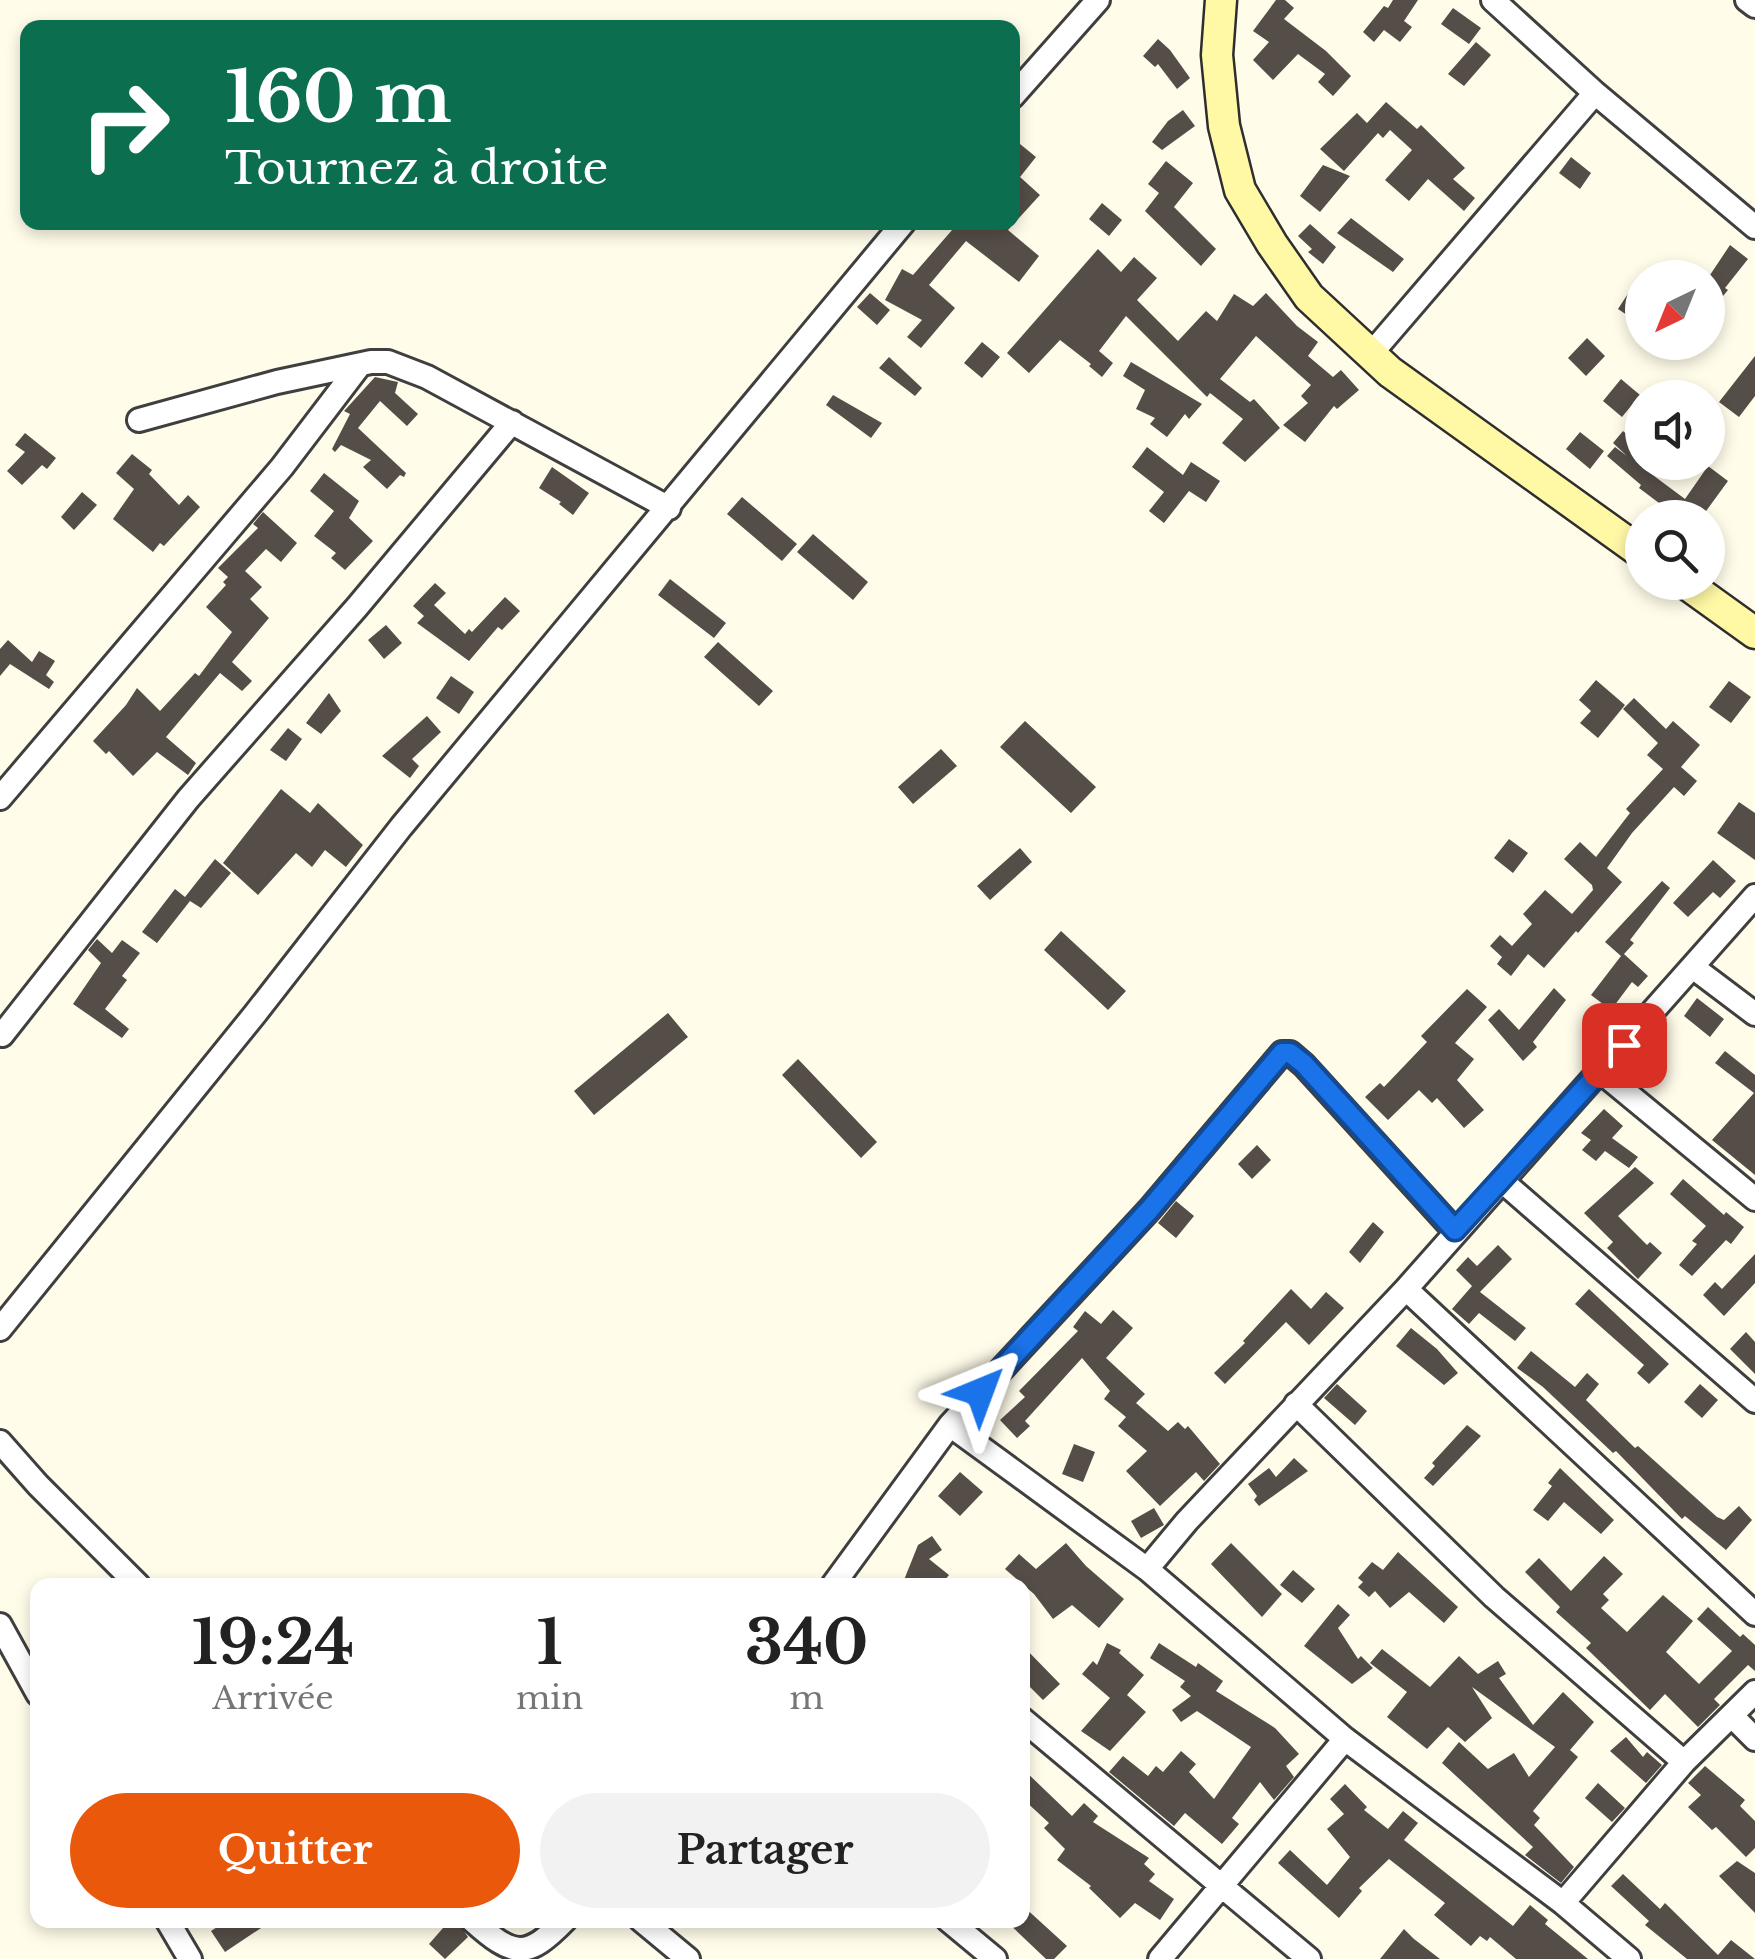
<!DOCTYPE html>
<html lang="fr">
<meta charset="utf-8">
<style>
body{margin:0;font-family:"Libre Baskerville",serif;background:#f2f2f2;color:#222;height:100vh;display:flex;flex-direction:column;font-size:38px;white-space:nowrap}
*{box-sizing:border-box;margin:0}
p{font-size:32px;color:#767676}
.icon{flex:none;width:55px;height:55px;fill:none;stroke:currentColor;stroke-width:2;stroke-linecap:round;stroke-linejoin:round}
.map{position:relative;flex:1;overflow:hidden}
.sheet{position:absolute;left:30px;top:1578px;width:1000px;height:350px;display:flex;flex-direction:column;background:#fff;border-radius:20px;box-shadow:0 5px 15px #0003}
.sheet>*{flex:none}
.top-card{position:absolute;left:20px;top:20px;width:1000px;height:210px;border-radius:20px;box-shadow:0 5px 15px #0003;background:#0b6e4f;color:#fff;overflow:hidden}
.needle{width:65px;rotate:223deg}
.buttons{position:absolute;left:1625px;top:260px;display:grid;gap:20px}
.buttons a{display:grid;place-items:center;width:100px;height:100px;border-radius:50%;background:#fff;box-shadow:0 5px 15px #0003;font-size:50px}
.pin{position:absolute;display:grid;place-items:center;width:85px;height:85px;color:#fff;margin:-42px;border-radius:20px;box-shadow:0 5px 15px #0006}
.me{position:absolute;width:110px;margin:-55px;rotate:44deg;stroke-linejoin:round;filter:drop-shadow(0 0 8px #0008)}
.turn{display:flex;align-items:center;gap:35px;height:210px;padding:0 40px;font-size:45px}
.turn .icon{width:130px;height:130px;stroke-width:2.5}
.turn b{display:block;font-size:70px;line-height:85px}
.eta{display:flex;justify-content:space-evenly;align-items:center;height:170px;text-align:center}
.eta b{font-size:60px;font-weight:700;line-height:70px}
.action{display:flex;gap:20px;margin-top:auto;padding:20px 40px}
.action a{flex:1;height:115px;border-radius:60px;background:#ea580c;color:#fff;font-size:40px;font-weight:700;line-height:115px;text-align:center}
.action a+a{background:#f2f2f2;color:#222}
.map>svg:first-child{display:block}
.building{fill:#554d47}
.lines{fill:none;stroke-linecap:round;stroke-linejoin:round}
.street-casing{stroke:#3f3f3f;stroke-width:28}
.secondary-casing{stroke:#2e2e2e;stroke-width:35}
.street{stroke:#fff;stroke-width:22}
.secondary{stroke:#fff8a5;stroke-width:30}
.route-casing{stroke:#114b97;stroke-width:25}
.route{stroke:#1a73e8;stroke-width:18}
</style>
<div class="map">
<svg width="1755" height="1959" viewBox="0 0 1755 1959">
<rect width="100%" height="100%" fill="#fffcea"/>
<path class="building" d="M1276,0h9l9,8 -10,11 42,32 25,25 -18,20 -15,-14 7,-8 -27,-20 -25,26 -20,-20 16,-18 -16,-11z
M1393,0h25l-14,21 8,6 -12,15 -16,-12 -10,12 -11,-10 21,-26 4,2z
M1453,8l28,20 -12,16 -28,-20z
M1158,39l12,11 20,28 -13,11 -19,-25 -3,3 -12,-11z
M1476,42l15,13 -27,31 -16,-12z
M1386,102l31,27 4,-4 44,43 -12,11 22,19 -11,13 -36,-32 -19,22 -24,-21 27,-30 -22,-20 -7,8 -5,-5 -34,38 -24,-22 37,-36 10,10z
M1183,110l12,16 -33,24 -10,-8 16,-21z
M1020,144l16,13 -16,20 20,18 -32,35 31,26 -20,26 -53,-41 -37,44 26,23 -34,40 -14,-11 15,-17 -37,-20 17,-31 11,6 46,-53h53v-68z
M1571,157l20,16 -11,16 -21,-16z
M1166,161l27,22 -19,24 42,42 -15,17 -56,-55 14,-18 -11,-9z
M1323,165l27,11 -30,36 -20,-16z
M1102,203l20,17 -13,16 -20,-17z
M1351,218l53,41 -11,13 -56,-39z
M1310,224l26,23 -13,17 -15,-12 4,-3 -14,-13z
M1730,245l18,14 -23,29 3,2 -20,24v-36z
M1098,249l23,23 13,-15 23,21 -20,22 41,41 28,-30 11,10 17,-27 19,12 13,-13 31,33 21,16 -10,14 25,21 8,-7 18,20 -22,19 -3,-3 -29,36 -22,-17 25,-22 -7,-7 10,-11 -55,-49 -36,43 30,23 4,-3 26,29 -35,34 -23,-19 21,-24 -33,-26 -3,4 -81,-81 -27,35 14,12 -11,14 -13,-11 2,-2 -31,-24 -31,33 -22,-20z
M1631,289l11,7v29l-24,-16z
M870,293l20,17 -13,15 -20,-18z
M1587,338l18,18 -19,20 -18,-18z
M982,342l18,15 -18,21 -18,-15z
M1755,356v40l-16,21 -20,-15z
M889,357l33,31 -7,8 -36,-28z
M1131,362l71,42 -13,15 -4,-5 -18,23 -17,-13 5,-6 -19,-9 9,-19 -22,-14z
M375,377l23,5 -3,11 23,21 -11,12 -27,-25 -22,27 48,45 -2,4 -4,-2 -13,14 -24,-22 8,-7 -30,-15 -6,7 -3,-3 18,-35 -6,-3z
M1621,379l19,16 -18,22 -19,-16z
M833,395l49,28 -11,15 -45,-33z
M1623,431l19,16v20l43,32 23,-33 20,15 -27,37h-22l-40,-30 2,-3 -34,-29 8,-9 12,9 -14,-13z
M1580,432l24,19 -14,18 -24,-20z
M25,433l31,25 -9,11 -5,-4 -20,20 -15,-14 18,-19 -10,-7z
M1147,447l36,28 8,-13 29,19 -14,21 -17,-11 -25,32 -15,-12 15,-19 -32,-25z
M132,454l20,16 -3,4 30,31 9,-10 12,12 -36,39 -4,-3 -7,9 -40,-33 21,-30 -18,-16z
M552,467l37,26 -16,22 -14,-11 2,-2 -22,-14z
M324,473l35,28 -10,17 24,23 -28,29 -14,-12 5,-5 -22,-17 20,-25 -24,-20z
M82,492l15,13 -23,25 -13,-13z
M742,497l55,47 -15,17 -55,-47z
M263,512l34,31 -16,19 -15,-13 -21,22 17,16 -12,12 19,19 -37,44 20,19 -10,10 -22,-18 -54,64 30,26 -8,12 -31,-23 -24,24 -24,-25 -3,3 -13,-13 33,-36 11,-17 23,23 35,-38 4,3 33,-44 -26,-25 20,-22 -3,-3 5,-5 -10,-9 40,-40 -5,-4z
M813,534l55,48 -15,18 -56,-48z
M670,579l56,44 -12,15 -56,-43z
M435,583l11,10 -12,12 31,29 4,-5 3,3 33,-35 15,14 -18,19 -4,-3 -29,34 -52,-38 7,-7 -11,-10z
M386,625l16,18 -18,16 -16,-19z
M8,640l24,22 7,-11 16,10 -9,14 8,7 -5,7 -39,-25 -10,12v-27z
M718,642l55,49 -14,15 -55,-49z
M451,676l23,16 -15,22 -23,-16z
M1596,680l29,25 -27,33 -18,-15 11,-12 -12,-11z
M1729,681l22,16 -20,26 -22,-16z
M329,693l12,18 -20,23 -15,-11z
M1634,698l32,31 7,-8 27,24 -19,22 16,14 -13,15 -10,-9 -42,46 -25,35 15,14 -44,51 -2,-2 -32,37 -16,-14 -17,22 -14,-12 5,-7 -12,-11 10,-11 12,11 20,-22 -9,-10 22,-24 27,24 21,-24 -1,-5 -28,-26 16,-17 16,15 34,-44 -4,-4 37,-40 -16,-14 11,-12 -35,-34z
M427,716l14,16 -29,27 7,7 -9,12 -28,-22z
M1025,721l71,66 -25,26 -71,-66z
M288,728l14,11 -16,22 -16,-11z
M941,749l16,17 -44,38 -15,-17z
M281,789l29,24 8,-10 45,42 -17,22 -21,-17 -13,17 -16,-14 -38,42 -35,-32z
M1739,802l16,11v47l-38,-27z
M1509,839l19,14 -15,20 -19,-15z
M1020,848l12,14 -42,38 -13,-14z
M215,859l16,14 -30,35 -11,-7 -33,42 -15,-11 33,-43 10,8z
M1713,860l23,21 -16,17 -7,-6 -25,25 -15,-14z
M1662,881l8,7 -40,52 4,3 -10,11 24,22 -10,11 -6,-5 -21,28 -20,-15 30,-39 -16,-14z
M1061,931l65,60 -18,19 -64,-60z
M97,939l15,14 10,-13 18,13 -18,23 5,4 -22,29 24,20 -7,9 -49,-34 28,-41 -13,-13z
M1554,988l12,12 -33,42 4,5 -14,14 -35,-41 11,-11 20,21z
M1467,989l20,18 -32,36 19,16 -17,21 27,30 -20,18 -27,-30 -5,5 -13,-13 -31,30 -23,-23 15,-14 4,4 43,-45 -6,-6z
M1697,998l27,21 -14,18 -26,-21z
M668,1013l20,24 -94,78 -20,-24z
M1725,1051l30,24v100l-43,-35 42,-47 -39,-30z
M798,1059l79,83 -16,16 -79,-83z
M1604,1109l19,17 -11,12 26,19 -9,11 -24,-17 -9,10 -14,-11 9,-10 -10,-7z
M1257,1145l14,15 -19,19 -14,-15z
M1635,1167l19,16 -36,33 29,29 3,-3 12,11 -24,26 -31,-31 6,-6 -29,-29z
M1683,1179l41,36 2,-3 18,15 -13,17 -5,-4 -34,36 -13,-11 18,-21 -5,-3 14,-15 -36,-32z
M1176,1201l18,15 -18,22 -18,-15z
M1373,1222l11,10 -24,31 -11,-11z
M1498,1245l14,14 -32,33 46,36 -11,13 -36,-28 -10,11 -17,-15 20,-23 -16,-16 12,-13 9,9z
M1755,1254v29l-31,33 -21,-21 12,-13 7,7z
M1291,1289l20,20 15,-17 18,16 -35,37 -23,-23 -61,62 -11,-11 31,-30 -2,-2z
M1589,1289l80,75 -20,20 -12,-11 7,-8 -69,-61z
M1113,1310l20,18 -27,30 39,36 -9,9 32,28 10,-9 7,7 3,-3 32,38 -16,17 -8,-9 -36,34 -34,-35 21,-20 -29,-25 8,-9 -22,-18 6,-8 -28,-33 -57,63 5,5 -13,12 -17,-18 25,-23 -6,-6 59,-60 -5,-4 12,-16 16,13z
M1411,1328l26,21 21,24 -14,12 -48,-39z
M1746,1332l9,10v32l-25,-25z
M1531,1351l44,36 12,-14 12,11 -13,16 49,48 3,-2 79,71 7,3 15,-14 13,14 -26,30 -41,-34 -3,3 -66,-68 -3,2 -70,-66 -26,-19z
M1337,1384l30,27 -12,14 -31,-27z
M1700,1384l18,16 -16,18 -18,-16z
M1467,1425l14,11 -48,50 -9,-8 11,-12 -3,-3z
M1074,1444l21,8 -12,30 -21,-8z
M1294,1458l14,13 -49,35 -5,-6 3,-4 -9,-12 21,-16 7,9z
M1560,1468l54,52 -13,14 -37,-32 -16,19 -15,-11 19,-24 -4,-3z
M960,1472l23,20 -23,24 -22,-20z
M1154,1508l10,17 -23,13 -10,-17z
M932,1536l10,14 -13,9 20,16 -8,10h-39l16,-40z
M1066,1543l20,23 38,33 -25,29 -27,-23 -19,14 -19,-25 -29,-25 14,-15 17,15z
M1231,1543l51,51 -20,23 -51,-53z
M1398,1552l60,55 -14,16 -35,-31 -19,16 -15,-17 -6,6 -11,-10 5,-5 -5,-4 14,-16 11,8z
M1604,1556l19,18 -20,20 6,6 -8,8 26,24 36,-37 30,26 -27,31 33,32 33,-33 -35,-32 11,-12 32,30 3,-3 12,11v26l-7,-6 -34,34 6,6 -22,22 -33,-33 -15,16 -64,-62 5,-5 -35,-31 4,-5 -35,-35 14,-14 32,33z
M1293,1570l22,19 -13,14 -22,-18z
M1338,1604l12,11 -12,13 20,31 3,-3 12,12 -21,16 -48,-38z
M1107,1643l14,7 -2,3 25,22 -17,20 19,17 -36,39 -29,-20 29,-33 -28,-24 11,-13 4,4z
M1159,1643l37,24 2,-4 25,18 -7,10 59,37 24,26 -13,12 8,11 -20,23 -14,-18 -28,36 7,6 -17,20 -37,-31 -11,13 -65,-54 14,-16 25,20 8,-10 7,6 18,-21 15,13 -7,8 25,27 37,-52 -54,-36 -16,11 -9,-12 19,-14 -11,-9 5,-6 -35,-23z
M1022,1645l38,39 -17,16 -21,-21z
M1382,1649l48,38 29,-31 19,18 20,-13 8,13 -7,4 34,47 30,-33 31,30 -24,28 8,7 -45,54 7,7 -6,7 40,42 -13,16 -36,-28 8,-8 -91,-84 17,-21 29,27 26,-16 15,24 26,-30 -83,-60 20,31 -27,24 -17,-15 -21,22 -40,-32 20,-25 -37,-29z
M1626,1737l17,20 4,-5 15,13 -16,18 -36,-32z
M1705,1766l40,34 -5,6 15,15v27l-9,9 -30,-30 -4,3 -24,-23 13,-12 -13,-12z
M1022,1768l50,48 12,-13 14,13 -5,6 56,36 -5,6 11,10 -6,7 25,18 -14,21 -25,-17 -15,15 -31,-30 2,-2 -34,-26 8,-11 -21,-21 5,-5 -27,-25z
M1598,1783l27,25 -13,14 -27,-24z
M1345,1784l22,23 -3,3 24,19 15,-18 15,12 -14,17 109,86 17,-21 18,15 -3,4 43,35h-72l-26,-22 -3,4 -7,-5 -9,10 -37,-31 11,-12 -56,-44 -30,29 3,3 -23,27 -61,-55 12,-13 37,35 23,-28 -23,-28 17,-15 -14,-15z
M1737,1861l18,12v40l-36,-37z
M1623,1874l37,35 5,-6 53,52 13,-15 24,19h-68l-42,-34 4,-4 -38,-35z
M1022,1905l45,41 -13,13h-8l-41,-39h17z
M228,1920h45l-48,32 -14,-21z
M450,1920l7,1 11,16 -23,22 -16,-15z
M1404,1929l10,10 26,20h-60z"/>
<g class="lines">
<g class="street-casing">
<path id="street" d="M1493,0l102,93 160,134
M1747,0l8,6
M1012,97l86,-97
M1370,355l225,-262
M139,420l138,-38 94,-20h17l39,15 242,131
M0,798l282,-331 77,-101
M1694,968l61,46
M2,1035l186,-236 169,-192 155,-185
M1600,1071l155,128
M1502,1181l253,220
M1455,1231l-151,-166 -14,-12h-8l-132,156 -200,216 197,144 198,170 218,164 66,56
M1406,1289l349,325
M0,1329l255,-315 146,-187 503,-605
M1296,1404l198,193 190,165
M0,1442l38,43 100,100
M1147,1569l40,-48 219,-232 349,-393
M833,1585l117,-160
M0,1625l38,69
M1733,1717l22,22
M1022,1719l287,240
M1563,1903l121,-141 71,-70
M167,1920l23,39
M472,1920c42,38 55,39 93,0
M641,1920l47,39
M948,1920l47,39
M1160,1959l185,-220"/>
</g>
<g class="secondary-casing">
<path id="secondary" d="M1221,0l-4,55 7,71 16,64 32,54 37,53 81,75 252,181
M1684,582l71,51"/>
</g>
<use href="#street" class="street"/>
<use href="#secondary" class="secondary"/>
</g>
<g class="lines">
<g class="route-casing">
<path id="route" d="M980,1392l170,-183 132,-156h8l14,11 151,166 169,-185"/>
</g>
<use href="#route" class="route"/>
</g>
</svg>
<div class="buttons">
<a><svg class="needle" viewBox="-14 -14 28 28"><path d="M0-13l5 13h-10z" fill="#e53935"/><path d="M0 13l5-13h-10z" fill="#767676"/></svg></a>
<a><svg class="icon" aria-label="sound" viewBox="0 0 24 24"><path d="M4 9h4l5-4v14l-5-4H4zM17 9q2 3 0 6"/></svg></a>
<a><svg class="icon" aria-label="search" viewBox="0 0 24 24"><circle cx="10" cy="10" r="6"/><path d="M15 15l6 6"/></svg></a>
</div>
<div class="pin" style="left:1624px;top:1045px;background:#d93025"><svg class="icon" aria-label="arrive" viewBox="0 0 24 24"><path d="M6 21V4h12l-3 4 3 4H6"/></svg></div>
<svg class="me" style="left:980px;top:1392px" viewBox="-20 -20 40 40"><path d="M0-17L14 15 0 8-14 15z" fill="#1a73e8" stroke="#fff" stroke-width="4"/></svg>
<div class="top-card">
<div class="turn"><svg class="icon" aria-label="right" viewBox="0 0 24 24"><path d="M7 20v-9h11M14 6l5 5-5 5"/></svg><div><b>160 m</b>Tournez à droite</div></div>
</div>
<section class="sheet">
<div class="eta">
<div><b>19:24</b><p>Arrivée</p></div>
<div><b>1</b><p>min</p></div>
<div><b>340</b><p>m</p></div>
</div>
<div class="action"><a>Quitter</a><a>Partager</a></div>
</section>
</div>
